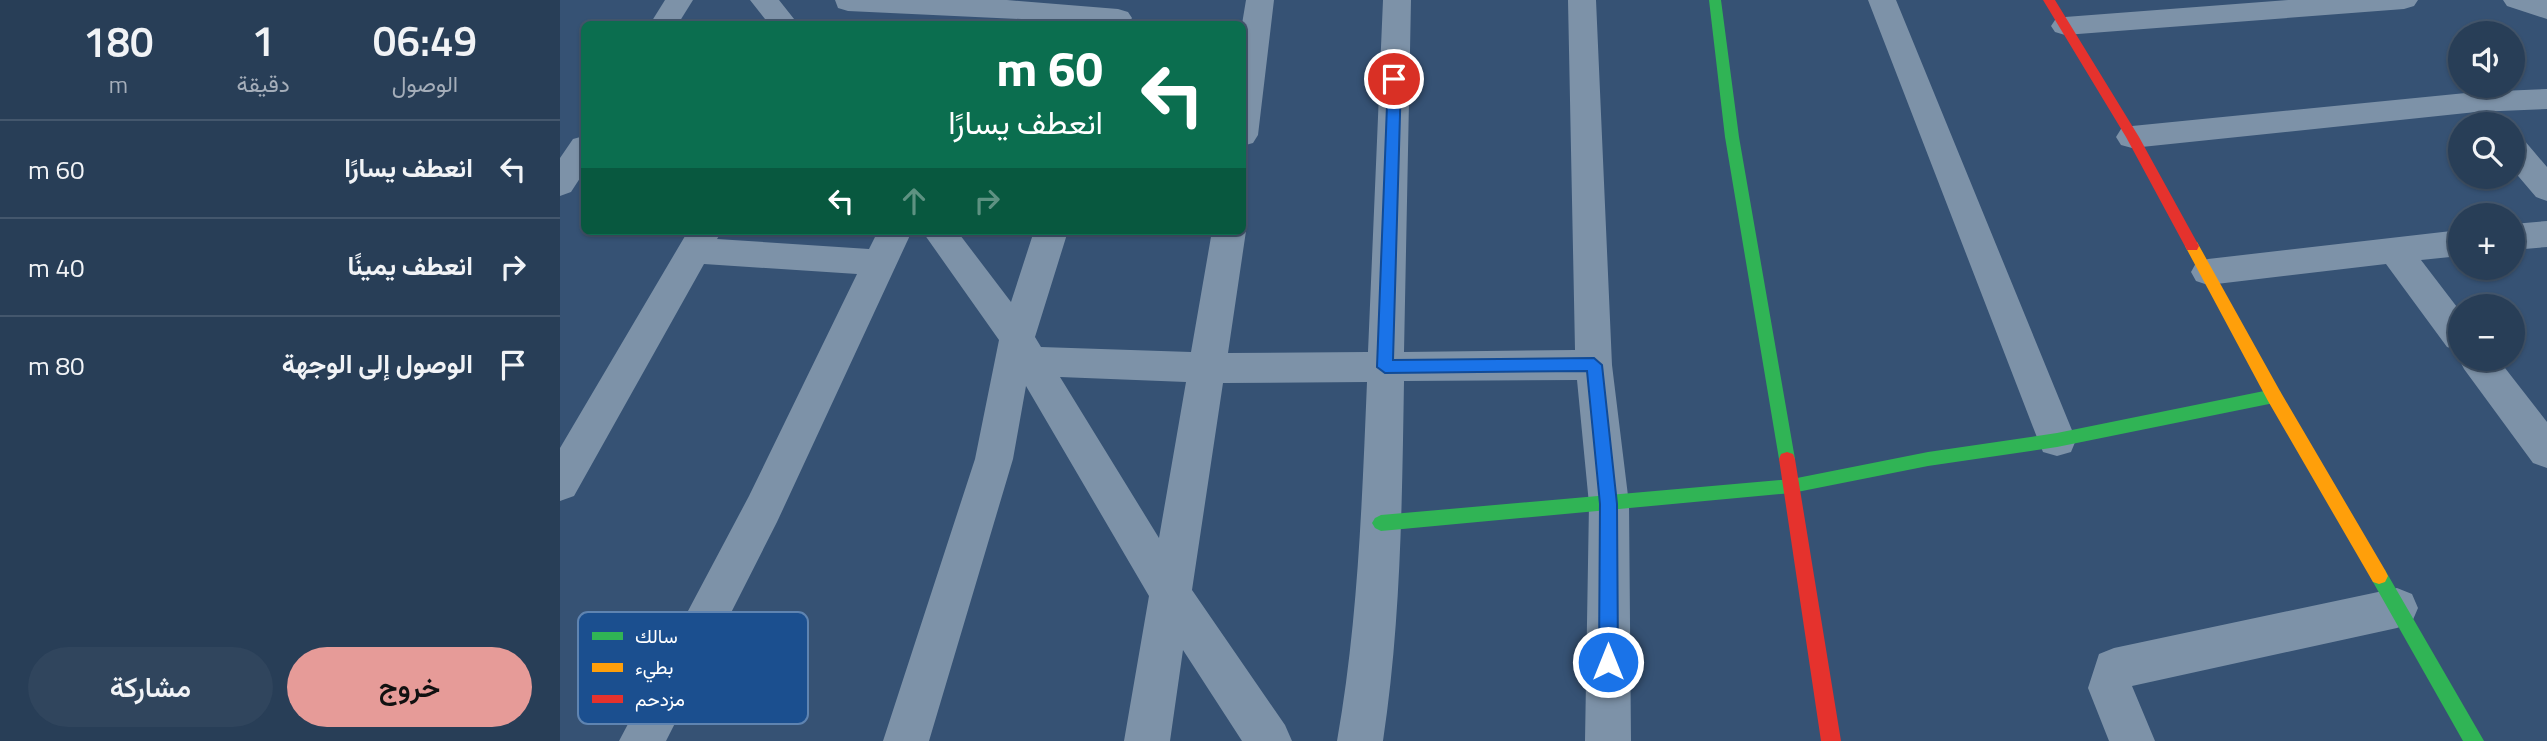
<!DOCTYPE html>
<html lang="ar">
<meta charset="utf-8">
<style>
body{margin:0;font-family:"Titillium Web",Vazirmatn,sans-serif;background:#30455d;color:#f1f3f6;direction:rtl;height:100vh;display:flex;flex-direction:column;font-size:26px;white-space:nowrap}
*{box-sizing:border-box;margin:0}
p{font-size:23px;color:#a5aeba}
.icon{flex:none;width:38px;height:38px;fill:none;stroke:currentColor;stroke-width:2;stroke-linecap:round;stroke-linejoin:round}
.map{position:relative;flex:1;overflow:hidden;direction:ltr}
.details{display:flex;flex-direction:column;background:#283e57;width:560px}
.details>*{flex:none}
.hud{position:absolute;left:21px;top:21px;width:665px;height:214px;border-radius:10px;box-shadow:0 2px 5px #0004,0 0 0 2px #44576d;direction:rtl;background:#0b6e4f;color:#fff;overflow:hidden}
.fabs{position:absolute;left:1888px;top:21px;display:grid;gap:14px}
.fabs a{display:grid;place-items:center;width:77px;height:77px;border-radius:50%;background:#283e57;box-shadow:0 2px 5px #0004,0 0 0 2px #44576d;font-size:35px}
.pin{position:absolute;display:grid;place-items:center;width:60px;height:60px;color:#fff;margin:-30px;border:4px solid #fff;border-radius:50%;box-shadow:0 2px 7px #0007}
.me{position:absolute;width:77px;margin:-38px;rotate:0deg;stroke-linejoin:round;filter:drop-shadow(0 0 5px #0008)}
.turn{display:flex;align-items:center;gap:24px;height:147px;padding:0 28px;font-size:32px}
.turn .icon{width:91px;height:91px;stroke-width:2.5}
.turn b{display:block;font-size:49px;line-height:60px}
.lanes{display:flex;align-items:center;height:66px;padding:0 28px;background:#0003;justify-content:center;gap:35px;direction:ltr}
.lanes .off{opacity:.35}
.eta{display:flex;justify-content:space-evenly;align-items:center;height:119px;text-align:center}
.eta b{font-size:42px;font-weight:600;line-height:49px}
.cta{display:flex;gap:14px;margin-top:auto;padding:14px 28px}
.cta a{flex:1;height:80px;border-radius:42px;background:#e69b98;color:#111;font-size:28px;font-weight:600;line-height:80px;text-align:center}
.cta a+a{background:#30455d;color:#f1f3f6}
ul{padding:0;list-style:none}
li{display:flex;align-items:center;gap:21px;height:98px;padding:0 28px;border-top:2px solid #44576d}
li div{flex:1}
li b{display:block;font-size:26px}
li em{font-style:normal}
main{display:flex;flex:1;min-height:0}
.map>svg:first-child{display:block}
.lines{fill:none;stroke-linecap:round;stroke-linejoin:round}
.street{fill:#7d92a8;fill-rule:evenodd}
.fast{fill:#30b455;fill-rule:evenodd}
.slow{fill:#ff9f0a;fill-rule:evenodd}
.jam{fill:#e5322d;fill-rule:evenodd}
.route{fill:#1a73e8;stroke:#114b97;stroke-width:2}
.key{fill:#1b4f8f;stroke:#5f84b1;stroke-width:2}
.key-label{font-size:19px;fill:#fff}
</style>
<main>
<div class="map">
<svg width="1987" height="741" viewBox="0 0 1987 741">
<rect width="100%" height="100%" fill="#365274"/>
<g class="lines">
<path class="street" d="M105,0h28l-15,24h-28z
M190,0h29l19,24h-29z
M275,0h172l111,9 10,3 4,6 -4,6 -280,-13 -10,-3z
M686,0h28l-16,135 -5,8 -11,3v-122z
M823,0h28l-7,352 171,-2 -7,-350h28l16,365 17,139 2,237h-46l4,-237 -12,-124 -173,1c-2,121 -3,241 -21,360h-46c21,-119 25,-239 30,-359l-144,1 -31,207 93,135 7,16h-50l-59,-91 -13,91h-46l25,-145 -123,-210 -13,73 -84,282h-46l92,-282 24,-119 -77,-109h35l54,71 23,-71h34l-33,106 6,10 150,5 21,-121h30v-6l4,6 -18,122 140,-1zM500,377l126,5 -27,156z
M1308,0h28l180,440 -5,12 -14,4 -14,-4 -5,-12z
M1728,0h130l-4,6 -10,3 -339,26 -10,-3 -4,-6 4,-6 10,-3z
M1943,0h44v19l-40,-13z
M1987,89v20l-71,3 -344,36 -11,-3 -5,-8 5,-8 11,-3 344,-34z
M24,136v36l-13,20 -11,4v-38l13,-19z
M1953,137l11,3 23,27v34l-11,-4 -23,-27z
M1987,221v26l-34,3v-26z
M1900,230v26l-39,4 39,51v40l-13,-4 -61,-83 -178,21 -12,-4 -5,-9 5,-9 12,-4z
M128,231h34l-5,8 152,10 9,-18h34l-135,291 -111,219h-47l130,-245 108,-222 -153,-10 -130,232 -14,5v-53z
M1900,356v3h38l49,63v46l-14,-5 -69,-94 -5,-10z
M1837,588l15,6 6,14 -6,14 -15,6 -265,58 23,55h-46l-21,-53 11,-34 15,-6z"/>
<path class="fast" d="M1149,0h12l18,137 56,322 -2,5 -6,2 -6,-2 -2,-5 -54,-322z
M1714,389l6,2 2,5 -2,5 -6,2 -217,44 -129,19 -136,27 -411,38 -6,-3 -3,-5 3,-5 6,-3 411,-36 136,-27 129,-19z
M1819,568l6,2 99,171h-21l-90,-159 -3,-6 3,-6z"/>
<path class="slow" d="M1632,241l5,1 83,149 105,179 3,6 -3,6 -6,2 -6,-2 -105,-181 -83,-155z"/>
<path class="jam" d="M1483,0h12l84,137 60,109 -2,4h-10l-61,-113z
M1227,452l6,2 2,5 46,282h-20l-42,-282 2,-5z"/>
</g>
<path class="route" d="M834,74l7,5 -8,281 201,-2 8,7 15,139 1,158 -3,6 -7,3 -7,-3 -2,-6 1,-158 -13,-133 -202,2 -8,-6 11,-288z"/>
<rect x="18" y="612" width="230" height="112" rx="10" class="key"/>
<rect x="32" y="632" width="31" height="8" fill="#30b455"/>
<rect x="32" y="663" width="31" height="9" fill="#ff9f0a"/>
<rect x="32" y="695" width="31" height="8" fill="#e5322d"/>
<g class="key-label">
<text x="75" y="643">سالك</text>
<text x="75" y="674">بطيء</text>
<text x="75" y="706">مزدحم</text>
</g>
</svg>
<div class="fabs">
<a><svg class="icon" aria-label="sound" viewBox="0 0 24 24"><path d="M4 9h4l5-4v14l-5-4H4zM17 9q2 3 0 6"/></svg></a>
<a><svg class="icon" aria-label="search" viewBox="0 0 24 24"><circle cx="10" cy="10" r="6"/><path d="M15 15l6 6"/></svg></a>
<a>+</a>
<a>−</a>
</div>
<div class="pin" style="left:834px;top:79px;background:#d93025"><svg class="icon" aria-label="arrive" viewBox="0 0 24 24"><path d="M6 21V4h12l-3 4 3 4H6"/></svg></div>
<svg class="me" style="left:1048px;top:662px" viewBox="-20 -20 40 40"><circle r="17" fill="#1a73e8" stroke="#fff" stroke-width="3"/><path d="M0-11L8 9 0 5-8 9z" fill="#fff"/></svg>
<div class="hud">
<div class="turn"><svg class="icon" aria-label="left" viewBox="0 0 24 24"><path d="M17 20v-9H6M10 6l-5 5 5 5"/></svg><div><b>60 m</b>انعطف يسارًا</div></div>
<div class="lanes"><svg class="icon" aria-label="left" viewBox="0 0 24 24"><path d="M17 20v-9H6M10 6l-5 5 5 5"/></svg><svg class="icon off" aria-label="ahead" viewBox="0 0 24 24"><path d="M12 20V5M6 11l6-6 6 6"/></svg><svg class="icon off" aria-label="right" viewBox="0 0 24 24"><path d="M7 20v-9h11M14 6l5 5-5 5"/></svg></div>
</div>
</div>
<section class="details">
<div class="eta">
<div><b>06:49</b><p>الوصول</p></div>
<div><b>1</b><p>دقيقة</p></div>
<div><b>180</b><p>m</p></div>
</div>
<ul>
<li><svg class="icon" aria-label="left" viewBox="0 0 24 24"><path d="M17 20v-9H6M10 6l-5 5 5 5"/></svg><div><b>انعطف يسارًا</b></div><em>60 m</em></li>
<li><svg class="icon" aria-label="right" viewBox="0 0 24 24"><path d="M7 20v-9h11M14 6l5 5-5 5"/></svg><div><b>انعطف يمينًا</b></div><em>40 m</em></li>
<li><svg class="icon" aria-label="arrive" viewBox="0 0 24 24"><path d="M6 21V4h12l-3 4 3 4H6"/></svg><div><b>الوصول إلى الوجهة</b></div><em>80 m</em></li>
</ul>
<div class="cta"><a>خروج</a><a>مشاركة</a></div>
</section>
</main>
